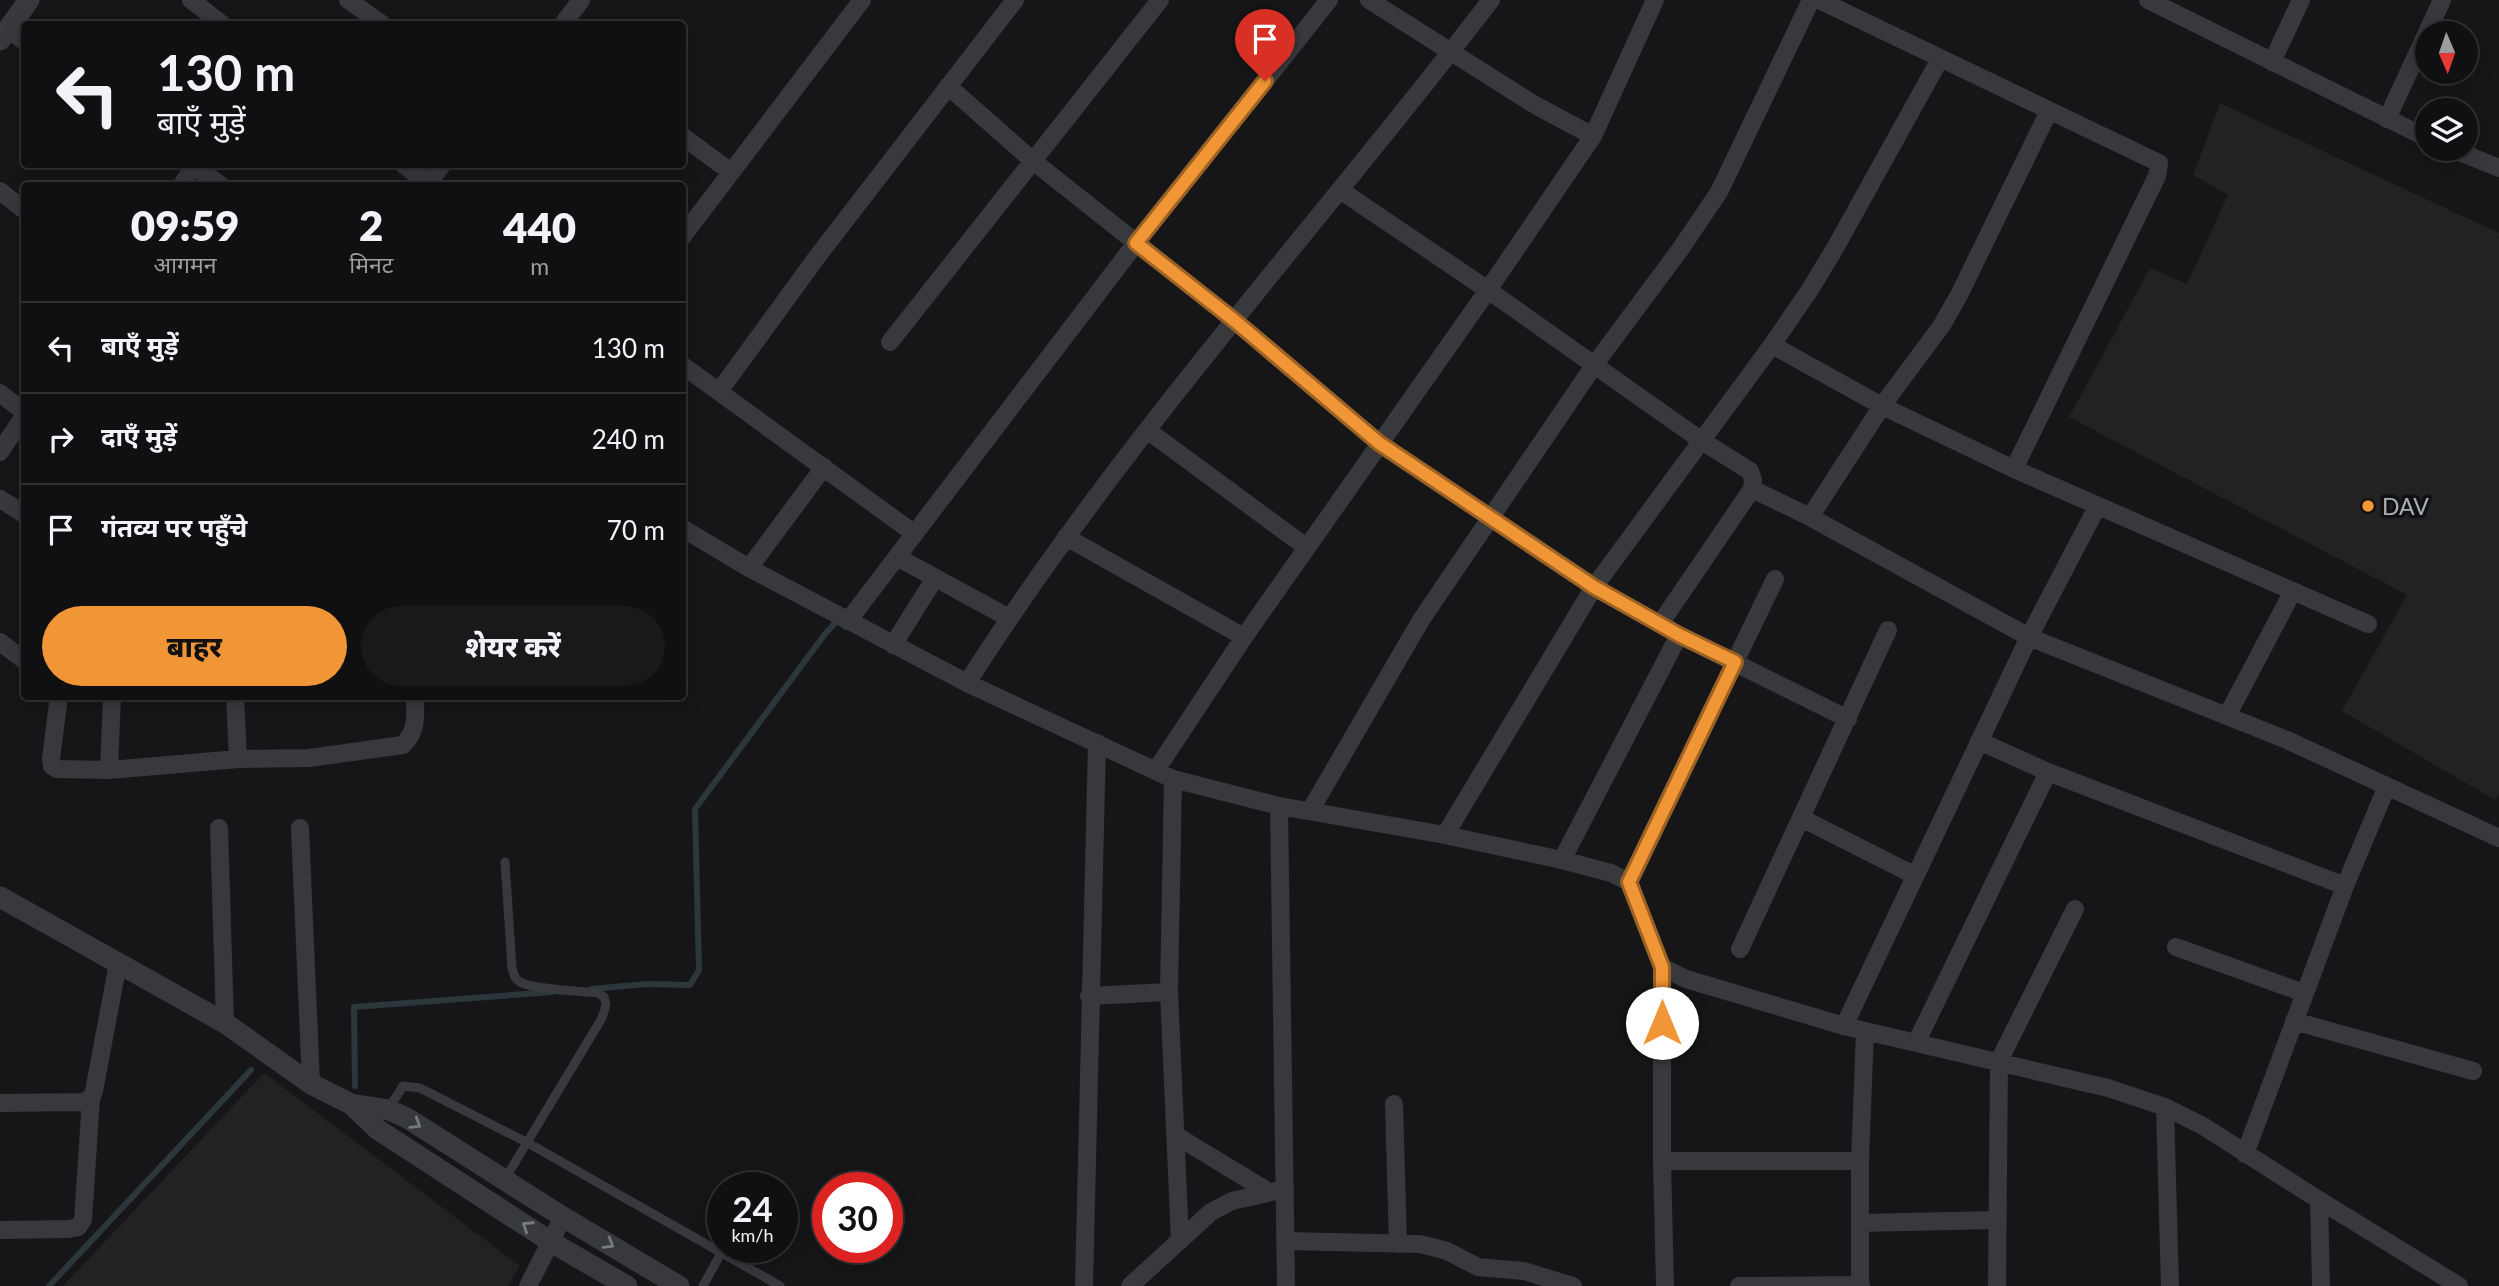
<!DOCTYPE html>
<html lang="hi">
<meta charset="utf-8">
<style>
body{margin:0;font-family:Lato,"Noto Sans Devanagari",sans-serif;background:#19191b;color:#f1f3f6;height:100vh;display:flex;flex-direction:column;font-size:26px;white-space:nowrap}
*{box-sizing:border-box;margin:0}
p{font-size:23px;color:#9c9d9f}
.icon{flex:none;width:38px;height:38px;fill:none;stroke:currentColor;stroke-width:2;stroke-linecap:round;stroke-linejoin:round}
.map{position:relative;flex:1;overflow:hidden}
.side{position:absolute;left:21px;top:182px;width:665px;height:518px;display:flex;flex-direction:column;background:#101012;border-radius:7px;box-shadow:0 4px 18px #0003,0 0 0 2px #303032}
.side>*{flex:none}
.banner{position:absolute;left:21px;top:21px;width:665px;height:147px;border-radius:7px;box-shadow:0 4px 18px #0003,0 0 0 2px #303032;background:#101012;color:#f1f3f6;overflow:hidden}
.needle{width:46px;rotate:178deg}
.controls{position:absolute;left:2415px;top:21px;display:grid;gap:14px}
.controls a{display:grid;place-items:center;width:63px;height:63px;border-radius:50%;background:#101012;box-shadow:0 4px 18px #0003,0 0 0 2px #303032;font-size:35px}
.speed{position:absolute;left:707px;top:1172px;display:flex;gap:14px;font-size:35px;font-weight:700;text-align:center}
.speed>*{display:grid;place-content:center;width:91px;height:91px;border-radius:50%;background:#101012;box-shadow:0 4px 18px #0003,0 0 0 2px #303032;line-height:1}
.speed small{font-size:18px;font-weight:400}
.speed .limit{border:10px solid #d22;background:#fff;color:#111}
.pin{position:absolute;display:grid;place-items:center;width:60px;height:60px;color:#fff;margin:-72px -30px;border-radius:50% 50% 50% 0;rotate:-45deg;box-shadow:0 0 7px #0007}
.pin .icon{rotate:45deg}
.me{position:absolute;width:77px;margin:-38px;rotate:0deg;stroke-linejoin:round;filter:drop-shadow(0 0 5px #0008)}
.turn{display:flex;align-items:center;gap:24px;height:147px;padding:0 21px;font-size:32px}
.turn .icon{width:91px;height:91px;stroke-width:2.5}
.turn b{display:block;font-size:49px;line-height:60px}
.eta{display:flex;justify-content:space-evenly;align-items:center;height:119px;text-align:center}
.eta b{font-size:42px;font-weight:800;line-height:49px}
.button{display:flex;gap:14px;margin-top:auto;padding:14px 21px}
.button a{flex:1;height:80px;border-radius:42px;background:#f09636;color:#111;font-size:28px;font-weight:800;line-height:80px;text-align:center}
.button a+a{background:#19191b;color:#f1f3f6}
ul{padding:0;list-style:none}
li{display:flex;align-items:center;gap:21px;height:91px;padding:0 21px;border-top:2px solid #303032}
li div{flex:1}
li b{display:block;font-size:26px}
li em{font-style:normal}
.map>svg:first-child{display:block}
.built{fill:#222225}
.lines{fill:none;stroke-linecap:round;stroke-linejoin:round}
.stream{stroke:#2c373c;stroke-width:6}
.service{stroke:#37393d;stroke-width:9}
.minor{stroke:#37393d;stroke-width:18}
.tertiary{stroke:#37393d;stroke-width:21}
.oneway{stroke:#757a81}
.route-casing{stroke:#9c6223;stroke-width:18}
.route{stroke:#f09636;stroke-width:12}
.poi-dot{fill:#f09636;stroke:#111113;stroke-width:2.5}
.labels{text-anchor:middle;dominant-baseline:central;stroke-width:7;stroke-linejoin:round;paint-order:stroke}
.poi-label{font-size:23px;fill:#a8afb8;stroke:#111113;text-anchor:start}
</style>
<div class="map">
<svg width="2499" height="1286" viewBox="0 0 2499 1286">
<rect width="100%" height="100%" fill="#161618"/>
<path class="built" d="M2220,103l279,130v560l-4,7 -153,-89 65,-116 -338,-178 81,-149 37,16 41,-89 -35,-20z
M264,1073l256,193 -12,20h-445z"/>
<g class="lines">
<path class="stream" d="M591,989l56,-5 43,1 9,-15 -4,-161 130,-175 9,-10
M355,1086l-1,-79 198,-15
M49,1286l202,-216"/>
<path class="service" d="M389,1108l14,-22 17,2 108,55 252,143
M505,1179l97,-161 4,-13 -2,-8 -6,-4c-18,-2 -64,-3 -78,-11 -6,-3 -6,-8 -8,-14l-7,-106
M703,1286l18,-33"/>
<path class="minor" d="M191,0l31,24
M348,0l34,24
M1369,0l166,105 58,31
M1819,0l340,163 -2,13 -143,293
M2148,0l279,138
M563,24l18,-24
M8,29l16,12
M2272,62l29,-62
M948,86l85,75 202,160 144,122 215,144 85,48 169,84
M2387,119l55,-119
M682,136l49,36
M2452,149l47,19
M192,164l30,22
M403,164l27,22
M181,186l14,-22
M425,186l18,-22
M1340,190l148,100 214,151 48,30 3,9 -1,9 -92,135
M0,191l24,19
M682,237l180,-237
M890,342l270,-342
M1772,345l110,61 132,63 354,155
M682,365l233,169
M720,390l97,-133 198,-257
M0,393l24,19
M1147,430l159,117
M0,452l24,-36
M1752,489l58,28 219,120 258,103 212,98
M0,499l24,15
M1810,517l72,-111 60,-81 17,-30 90,-184
M682,528l67,40 218,115 206,96 106,27 166,29 117,25 49,13 18,9 33,85 24,12 158,47 264,62 57,19 38,19 116,74 140,86
M1066,537l178,100
M897,557l112,61
M749,568l75,-101
M848,621l288,-378 193,-243
M0,642l24,18
M893,645l42,-67
M967,683c154,-242 349,-455 524,-683
M59,696l-8,63 1,7 5,3 52,1 129,-11
M235,696l3,63 71,-1 94,-13c15,-15 12,-29 12,-49
M2228,714l65,-123
M1979,741l69,31 297,114
M109,770l3,-74
M1156,770l88,-133 244,-347 105,-154 62,-136
M1173,779l-4,213 11,249
M1279,806l7,480
M1310,811l111,-191 174,-256 84,-113 40,-59 92,-192
M1801,818l113,57
M219,828l6,195
M300,828l11,256
M1445,835l149,-248 178,-242 37,-54 25,-41 106,-191
M1562,860l117,-225
M1629,882l146,-303
M2176,947l128,46
M1740,949l148,-319
M1662,967v194l3,125
M1089,996l80,-4
M2294,1021l179,50
M1844,1026l185,-389 68,-130
M1916,1043l132,-271
M0,1103l83,-1 8,-3 3,-8 24,-128
M1394,1104l4,140
M2165,1107l5,179
M1175,1135l94,57
M2245,1154l100,-268 42,-100
M1662,1161h198
M2319,1200l2,86
M1860,1223l136,-3
M0,1230l68,-1 10,-2 5,-7 8,-121
M1285,1241l135,3 27,7 31,16 46,4 49,15
M528,1286l35,-69
M1084,1286l13,-543
M1130,1286l81,-74 21,-11 53,-12
M1739,1286l122,-1
M1860,1286v-125l5,-130
M1997,1286l2,-225 76,-152"/>
<path class="tertiary" d="M0,40l29,-40
M0,897l225,126 86,61 40,20 38,6 18,8 156,99 116,69
M351,1104l26,25 174,113 76,44"/>
</g>
<defs><path id="oneway-chevron" d="M-2-3.5L2.5 0L-2 3.5" fill="none" stroke-width="1.6" stroke-linecap="round" stroke-linejoin="round" transform="scale(1.75)"/></defs>
<g class="oneway">
<use href="#oneway-chevron" transform="translate(416 1124) rotate(32)"/>
<use href="#oneway-chevron" transform="translate(527 1226) rotate(-147)"/>
<use href="#oneway-chevron" transform="translate(609 1244) rotate(31)"/>
</g>
<g class="lines">
<g class="route-casing">
<path id="route" d="M1265,81l-129,162 99,78 144,122 215,144 85,48 56,27 -106,220 33,85v56"/>
</g>
<use href="#route" class="route"/>
</g>
<circle class="poi-dot" cx="2368" cy="506" r="7"/>
<g class="labels">
<g class="poi-label">
<text x="2382" y="506">DAV</text>
</g>
</g>
</svg>
<div class="controls">
<a><svg class="needle" viewBox="-14 -14 28 28"><path d="M0-13l5 13h-10z" fill="#e53935"/><path d="M0 13l5-13h-10z" fill="#9c9d9f"/></svg></a>
<a><svg class="icon" aria-label="layers" viewBox="0 0 24 24"><path d="M12 4l9 5-9 5-9-5zM3 14l9 5 9-5"/></svg></a>
</div>
<div class="speed"><div>24<small>km/h</small></div><div class="limit">30</div></div>
<div class="pin" style="left:1265px;top:81px;background:#d93025"><svg class="icon" aria-label="arrive" viewBox="0 0 24 24"><path d="M6 21V4h12l-3 4 3 4H6"/></svg></div>
<svg class="me" style="left:1662px;top:1023px" viewBox="-20 -20 40 40"><circle r="19" fill="#fff"/><path d="M0-13L10 11 0 6-10 11z" fill="#f09636"/></svg>
<div class="banner">
<div class="turn"><svg class="icon" aria-label="left" viewBox="0 0 24 24"><path d="M17 20v-9H6M10 6l-5 5 5 5"/></svg><div><b>130 m</b>बाएँ मुड़ें</div></div>
</div>
<section class="side">
<div class="eta">
<div><b>09:59</b><p>आगमन</p></div>
<div><b>2</b><p>मिनट</p></div>
<div><b>440</b><p>m</p></div>
</div>
<ul>
<li><svg class="icon" aria-label="left" viewBox="0 0 24 24"><path d="M17 20v-9H6M10 6l-5 5 5 5"/></svg><div><b>बाएँ मुड़ें</b></div><em>130 m</em></li>
<li><svg class="icon" aria-label="right" viewBox="0 0 24 24"><path d="M7 20v-9h11M14 6l5 5-5 5"/></svg><div><b>दाएँ मुड़ें</b></div><em>240 m</em></li>
<li><svg class="icon" aria-label="arrive" viewBox="0 0 24 24"><path d="M6 21V4h12l-3 4 3 4H6"/></svg><div><b>गंतव्य पर पहुँचे</b></div><em>70 m</em></li>
</ul>
<div class="button"><a>बाहर</a><a>शेयर करें</a></div>
</section>
</div>
